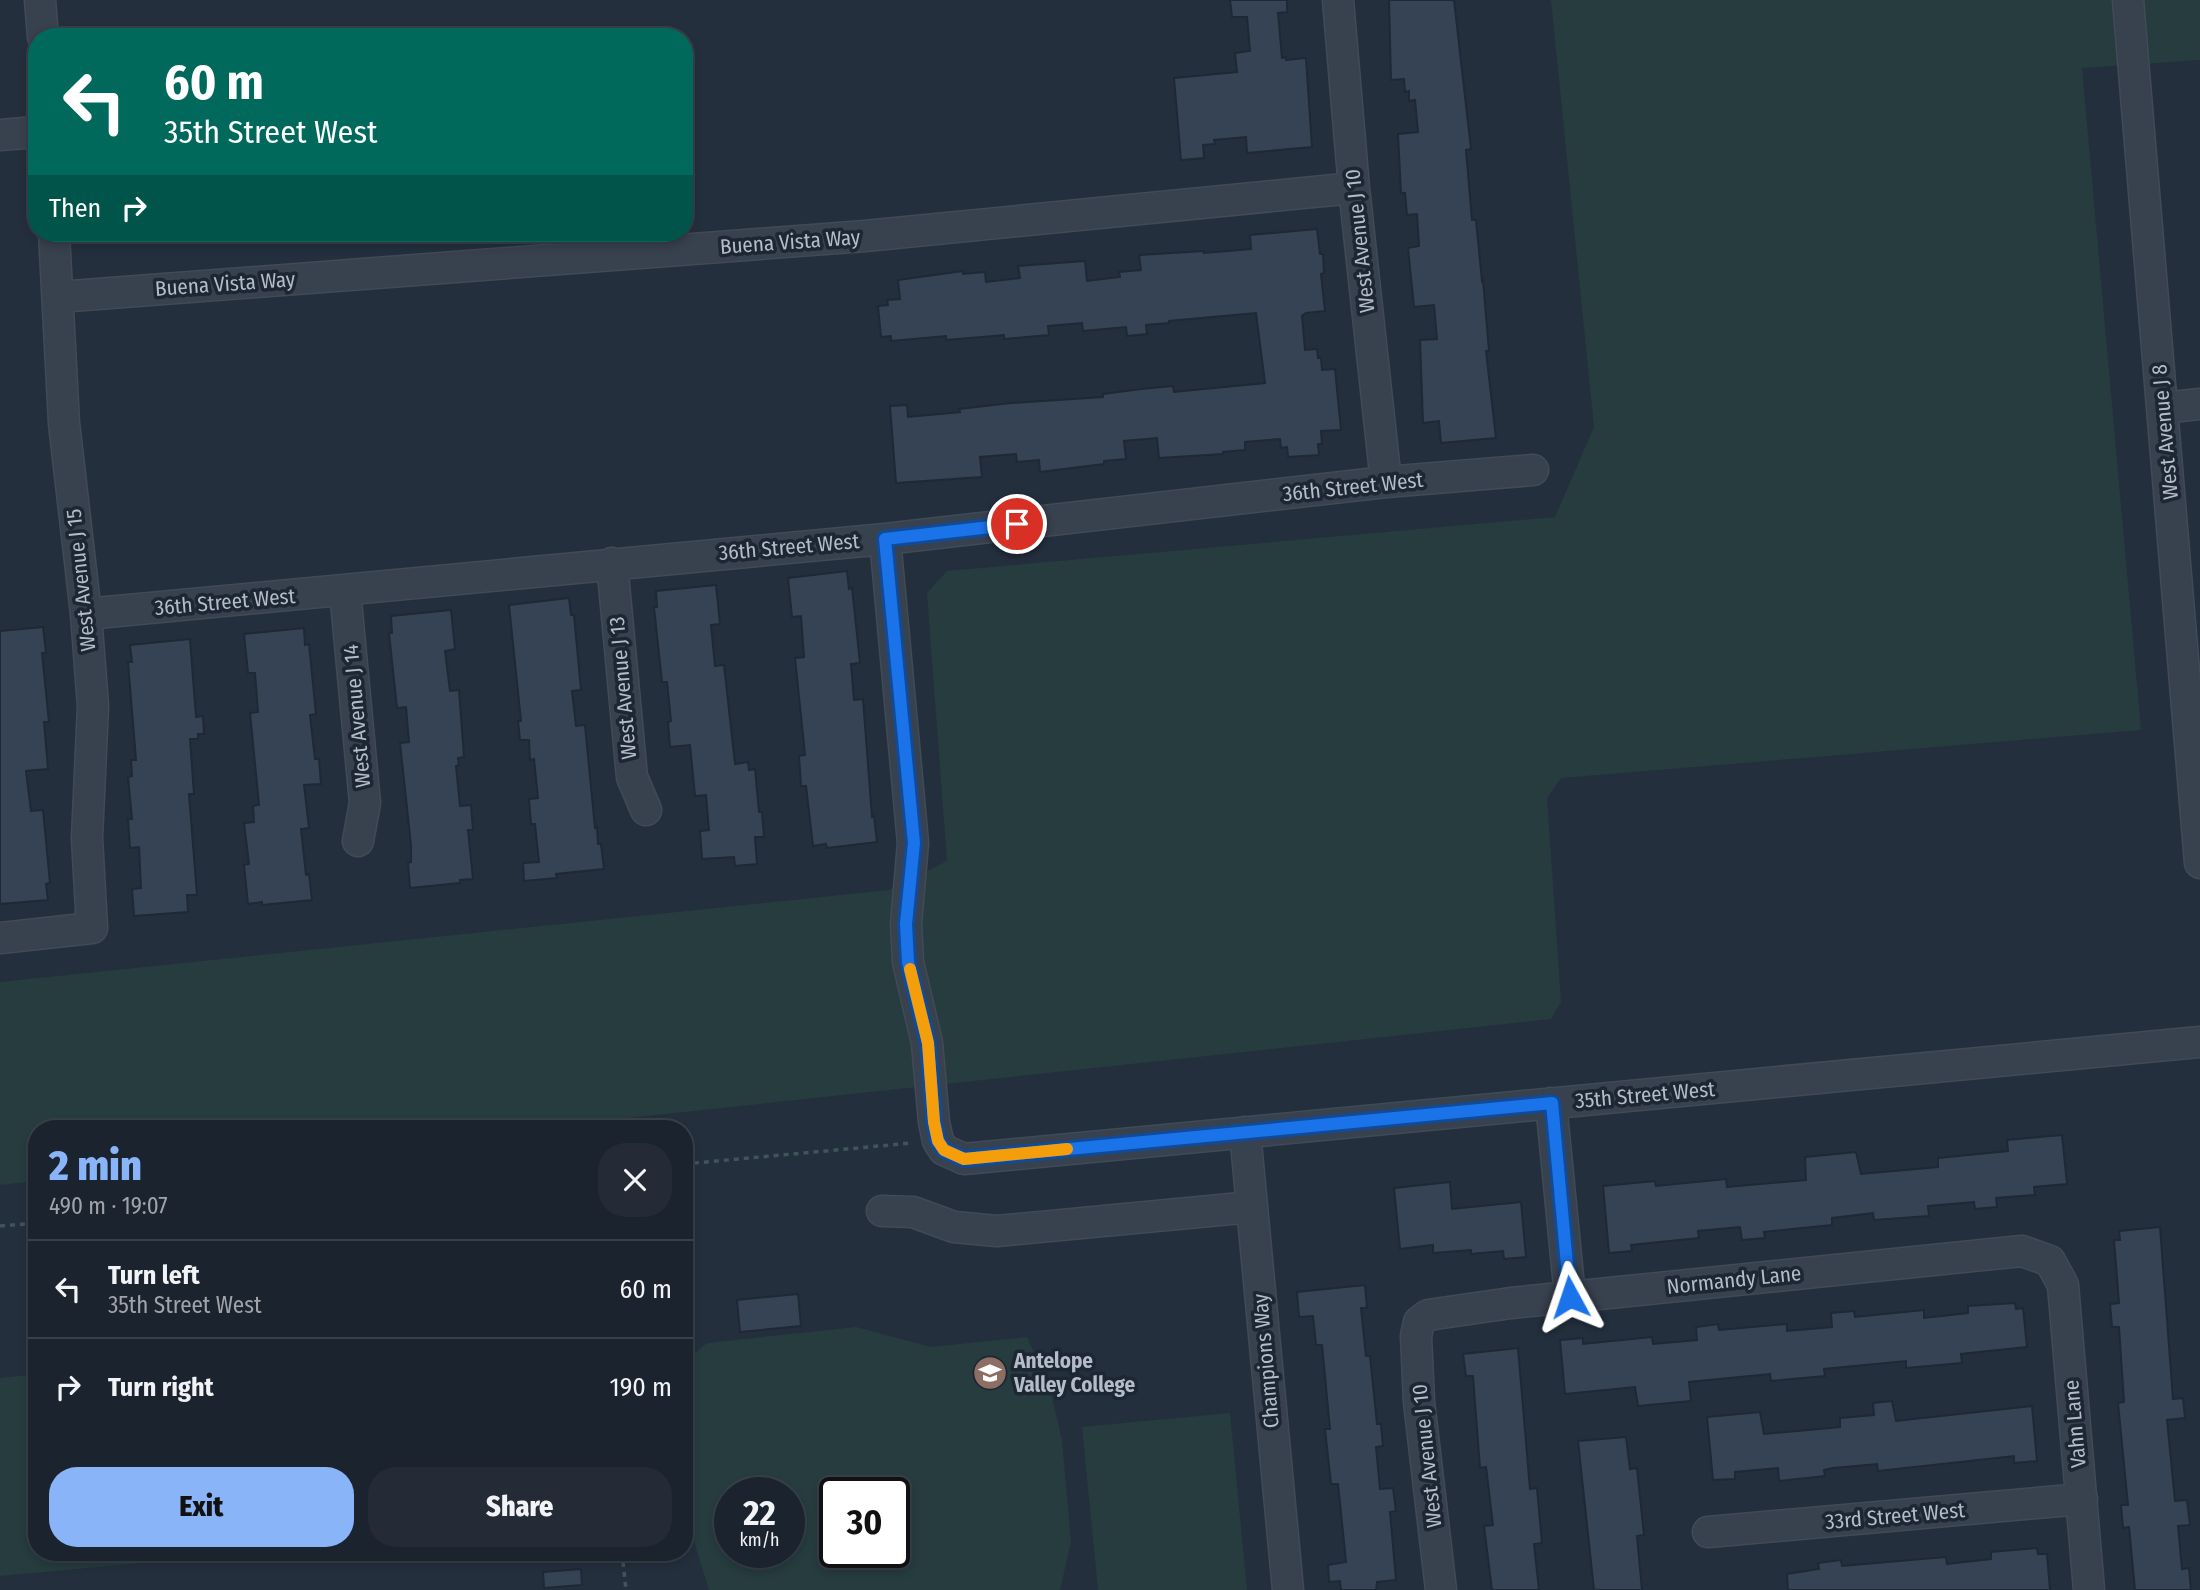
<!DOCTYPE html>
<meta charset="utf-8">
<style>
body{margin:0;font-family:"Fira Sans Condensed",sans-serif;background:#242b36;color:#f1f3f6;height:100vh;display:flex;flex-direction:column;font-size:26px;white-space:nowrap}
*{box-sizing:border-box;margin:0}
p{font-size:23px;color:#a0a4aa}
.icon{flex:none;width:38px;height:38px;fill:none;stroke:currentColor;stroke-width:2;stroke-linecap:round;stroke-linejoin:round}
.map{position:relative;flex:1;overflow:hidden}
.sheet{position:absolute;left:28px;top:1120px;width:665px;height:441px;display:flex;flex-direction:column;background:#1b232e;border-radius:28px;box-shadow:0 4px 10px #0003,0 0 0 2px #39404a}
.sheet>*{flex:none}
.banner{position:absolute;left:28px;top:28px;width:665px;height:214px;border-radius:28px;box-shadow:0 4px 10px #0003,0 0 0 2px #39404a;background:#00695c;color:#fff;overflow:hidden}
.speed{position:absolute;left:714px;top:1477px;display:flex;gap:14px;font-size:35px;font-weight:700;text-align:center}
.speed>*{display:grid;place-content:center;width:91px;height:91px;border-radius:50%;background:#1b232e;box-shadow:0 4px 10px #0003,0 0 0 2px #39404a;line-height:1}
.speed small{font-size:18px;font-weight:400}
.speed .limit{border:4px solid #111;border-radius:10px;background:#fff;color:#111}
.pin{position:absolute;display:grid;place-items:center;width:60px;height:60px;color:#fff;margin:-30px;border:4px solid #fff;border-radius:50%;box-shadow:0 2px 7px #0007}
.me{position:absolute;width:77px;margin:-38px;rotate:355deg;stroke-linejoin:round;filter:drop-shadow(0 0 5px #0008)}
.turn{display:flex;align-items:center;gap:24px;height:147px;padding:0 21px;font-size:32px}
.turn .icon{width:91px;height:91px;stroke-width:2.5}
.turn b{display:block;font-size:49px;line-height:60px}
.then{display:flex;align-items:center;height:66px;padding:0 21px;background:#0003;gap:14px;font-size:26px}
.round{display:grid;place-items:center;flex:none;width:74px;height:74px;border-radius:28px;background:#242b36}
.headline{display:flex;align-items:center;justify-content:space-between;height:119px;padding:0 21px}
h1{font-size:42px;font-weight:800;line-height:52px;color:#8ab4f8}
.cta{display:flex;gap:14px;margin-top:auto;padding:14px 21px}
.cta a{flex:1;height:80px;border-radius:28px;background:#8ab4f8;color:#111;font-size:28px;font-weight:800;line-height:80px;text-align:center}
.cta a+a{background:#242b36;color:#f1f3f6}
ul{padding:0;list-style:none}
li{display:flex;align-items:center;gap:21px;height:98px;padding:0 21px;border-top:2px solid #39404a}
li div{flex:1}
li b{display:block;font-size:26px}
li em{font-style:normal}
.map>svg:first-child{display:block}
.green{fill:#263c3f;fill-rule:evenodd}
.building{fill:#364354;stroke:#1f2835;stroke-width:2}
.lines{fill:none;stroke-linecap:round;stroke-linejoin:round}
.minor-casing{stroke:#414a57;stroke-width:33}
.path{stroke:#3f5557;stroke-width:3.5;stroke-dasharray:5 5;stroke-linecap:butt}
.minor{stroke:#38414e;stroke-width:30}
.route-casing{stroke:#114b97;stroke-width:18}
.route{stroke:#1a73e8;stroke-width:12}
.slow{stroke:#f59e0b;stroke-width:12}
.labels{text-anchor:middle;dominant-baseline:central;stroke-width:7;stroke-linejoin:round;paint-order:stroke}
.street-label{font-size:21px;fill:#b4bcc9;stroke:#1d2633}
.poi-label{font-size:21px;font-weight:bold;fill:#b4bcc9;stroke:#1d2633;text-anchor:start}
</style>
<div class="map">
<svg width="2200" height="1590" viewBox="0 0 2200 1590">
<rect width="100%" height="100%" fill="#242f3e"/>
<path class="green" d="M1551,0h649v60l-118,8 59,662 -580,48 -14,20 14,204 -10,17 -1026,110h-488v52l-37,4v-203l889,-92 58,-29 -20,-268 20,-22 608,-54 39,-90z
M856,1327l75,20 96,-10 24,56 11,47 9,102 -11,48h-351l-25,-81v-147l23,-19zM730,1493h59v59h-59zM835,1493h59v59h-59z
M37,1374v178h116v10l-153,14v-198z
M1230,1413l17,177h-149l-16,-163z"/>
<path class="building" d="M1230,0h57v12l-9,1 4,45 4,-1v3l20,-2 6,89 -65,6 -1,-16 -32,3 1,4 -12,1 1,13 -23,2 -7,-82 63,-6 -2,-19 15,-2 -3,-34h-15z
M1389,0h65l17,149 -5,1 6,70h4l6,61 1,-1 6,71h-3l10,87 -55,5 -2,-22 -16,2 -3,-83 17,-1 -3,-34 -20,2 -6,-59 11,-2 -2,-32 -10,1 -2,-22h-4l-3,-59 20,-2 -3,-32 -6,1v-10l-4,1 -1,-13 -13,1z
M1317,229l3,25h3l1,19 -3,1 4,37 -19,2 -4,3 3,34 12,-1 1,9h3l1,12 13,-1 6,61 -20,1 1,13h-4l1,11 -31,2 -1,-10 -6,1 -1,-9 -35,3v8l-22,2v2l-64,4 -2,-20 -33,3 2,18 -22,2v3l-64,8 -1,-12 -22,2 -1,-8 -36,3 2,20 -86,6 -6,-77 17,-1 1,12 52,-5 -1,-3 52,-6 92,-6v-3l38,-5 32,-3 1,6 91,-9 -9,-70 -87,8v2l-23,2 1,9 -20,2 -1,-9 -43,4 -1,-8 -34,3 1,9 -45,4v-4l-58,5v-4l-55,5v-5l-10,1 -3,-31 10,-1 -1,-5 13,-1 -2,-19 65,-9v3l22,-2 1,10 34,-4 -2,-12 67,-5 2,20 33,-4 -1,-5 22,-2 -2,-15 65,-4v2l47,-4 -1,-14z
M847,571l2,18 3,-1 8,75 -9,1 3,36 9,-1 9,118 2,-1 3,26 -50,6 -1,-4 -13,2 -7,-60h-5l-2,-30 6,-1 -10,-97 9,-1 -3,-41 -9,1 -4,-39z
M716,585l4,39 -9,1 4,41 9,-1 11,99 13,-2 1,8 6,-1 4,43h3l2,25h-9l2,27 -22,2 -1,-9 -32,2 -2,-28 9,-1 -3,-35 -11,1 -5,-51 -20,2 -2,-25 3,-1 -4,-39h-5l-8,-75h3l-1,-16z
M569,598l2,17h3l7,75 -9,1 4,35 9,-1 10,103 2,-1 1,17h3l3,25 -48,5 1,4 -33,3 -1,-18 16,-1 -4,-38h-4l-2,-25 9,-1 -4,-39 -4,1 -1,-20h-9l-2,-19h3l-12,-116z
M451,610l4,39 -10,2 5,40 9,-1 5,67 -6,1 1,7 -3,1 4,40 11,-1 2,25h-5l5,49 -13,1v3l-50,5 -2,-25 3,-1v-17l-11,-102 9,-1 -3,-35 -9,1 -8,-75h3l-1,-17z
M43,627l3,26h-4l7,69h-5l4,47 -22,2 5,40 12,-1 7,73 -4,1 2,16 -48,4v-273z
M304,628l1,17 4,-1 7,70 -6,1 5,44h4l2,25 -17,1 5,43 -8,1 5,46 3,-1 3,26 -50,5v-3l-14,2 -4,-39 5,-1 -5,-41 10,-1 -1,-16 6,-1 -9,-92 8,-1 -3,-39h-7l-4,-39z
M190,639l6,78 7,-1 1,18h-6v5h-8l4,55h-5l8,101h-10l1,17 -54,4 -2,-27 9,-1 -2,-41 -9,1 -2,-29h4l-4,-42 4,-1 -1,-16h5l-8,-98h4l-2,-17z
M2062,1135l5,49 -33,3 1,8 -39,3 1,9 -22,2 -1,-7 -46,4 1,10 -55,4 -1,-7 -41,5v7l-68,7 1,6 -23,2 -2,-13 -42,4 1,7 -68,7 1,6 -23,2 -6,-67 52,-5 1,5 70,-7 1,8 79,-7 -1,-23 51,-5 5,22 77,-7v-9l70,-7 -1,-11z
M1450,1182l2,27 69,-7 5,55 -22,2 -1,-8 -32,3v-4l-38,3v-8l-33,4 -6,-61z
M2160,1227l13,172 10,-1 2,20 -18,2 8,81 12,-1 3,25 -12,1 4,43 7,-1 2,22h-56l-6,-63 -6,1 -2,-23h7l-10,-102 6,-1 -5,-75h-7l-2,-23 9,-1 -5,-63h6l-1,-9z
M1365,1285l2,23h-6l5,48h4l7,68h4l2,22 -7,1 4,42 13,-1 3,23 -6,1 6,68 -19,2 -1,8h-35l-1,-9 -11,1 -1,-17 18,-3 -8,-78h-7l-6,-55h5l-8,-84h-6l-3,-29 -14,1 -2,-25z
M798,1294l3,32 -61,6 -3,-32z
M2015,1303l1,6 7,-1 4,39 -66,7 1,9 -56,5v-7l-82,8 1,7 -54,5 -1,-7 -81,8 2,19 -53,5 -3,-19 -70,7 -5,-54 23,-2v6l69,-7 1,7 44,-4 -1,-13 22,-3 1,6 68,-6v7l45,-4 -1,-14 23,-2 1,6 69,-7v8l44,-5v-7z
M1518,1348l12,141 7,-1 5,55 -8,1 5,46h-47l-8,-64 9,-1 -7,-58 -6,1 -7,-92h-7l-3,-22z
M1892,1401l4,20 136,-15 5,55 -23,2v-7l-136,15 -1,-7 -44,4 -9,2 1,6 -46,5 -1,-13 -43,4v7l-22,1 -6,-63 53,-5 4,22 76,-7v-9l34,-3 -1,-12z
M1626,1437l4,32 7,-1 7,67 -7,1 5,54h-48l-16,-149z
M2037,1548l1,6h9l3,36h-262l-1,-16 32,-5 -1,-6 23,-3 1,6 104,-9 1,7 44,-5v-7z
M581,1569l1,16 -38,3 -1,-16z"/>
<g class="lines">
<g class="minor-casing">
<path id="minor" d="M40,0l3,37
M1338,0l16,188 32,294
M2128,0l72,863
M0,135l37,-3
M58,297l807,-61 489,-48
M2163,408l37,-4
M885,539l28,304 -7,81 2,38 19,81 7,79 4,19 6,9 20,9 1236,-117
M612,563l20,214 14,33
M345,591l20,212 -7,38
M86,614l799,-75 501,-57 147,-12
M0,938l92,-10 -5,-90 6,-132 -7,-92 -22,-191 -10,-190
M1551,1103l19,194
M1245,1132l43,458
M882,1211l31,1 41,15 43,4 255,-24
M1708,1532l374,-33
M1441,1590l-22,-188 -3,-66 3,-14 9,-7 83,-12 511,-52 28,10 13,24 26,305"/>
</g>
<path class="path" d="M684,1164l228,-21
M0,1226l37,-3
M622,1552l4,38"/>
<use href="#minor" class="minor"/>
</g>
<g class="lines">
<g class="route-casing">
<path id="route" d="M1017,524l-132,15 29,304 -8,81 2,38 20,81 6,79 4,19 6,9 20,9 588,-56 18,194"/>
</g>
<use href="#route" class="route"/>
<path class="slow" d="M910,969l18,74 6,79 4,19 6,9 20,9 103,-10"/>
</g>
<defs>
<g id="university-disc" transform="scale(1.75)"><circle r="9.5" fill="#8d6e63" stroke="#1d2633"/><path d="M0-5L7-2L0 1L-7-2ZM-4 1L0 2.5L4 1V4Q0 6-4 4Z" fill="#fff"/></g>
</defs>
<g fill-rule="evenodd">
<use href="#university-disc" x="990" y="1373"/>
</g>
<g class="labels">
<g class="street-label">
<text transform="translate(1360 241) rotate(-96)">West Avenue J 10</text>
<text transform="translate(790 242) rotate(-4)">Buena Vista Way</text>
<text transform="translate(225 284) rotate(-4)">Buena Vista Way</text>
<text transform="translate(2165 432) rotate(-95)">West Avenue J 8</text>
<text transform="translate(1353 487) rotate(-6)">36th Street West</text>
<text transform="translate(789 547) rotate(-5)">36th Street West</text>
<text transform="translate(81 580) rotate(-96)">West Avenue J 15</text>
<text transform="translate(225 602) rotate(-5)">36th Street West</text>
<text transform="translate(623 688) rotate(-95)">West Avenue J 13</text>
<text transform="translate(357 716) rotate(-95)">West Avenue J 14</text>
<text transform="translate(1645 1095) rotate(-5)">35th Street West</text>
<text transform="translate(1734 1280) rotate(-6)">Normandy Lane</text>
<text transform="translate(1266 1361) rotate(-95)">Champions Way</text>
<text transform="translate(2075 1424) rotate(-95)">Vahn Lane</text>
<text transform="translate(1427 1456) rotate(-96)">West Avenue J 10</text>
<text transform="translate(1895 1516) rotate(-5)">33rd Street West</text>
</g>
<g class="poi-label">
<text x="1014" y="1361">Antelope<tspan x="1014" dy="24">Valley College</tspan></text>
</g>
</g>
</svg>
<div class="speed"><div>22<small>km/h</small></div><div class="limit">30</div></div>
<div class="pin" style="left:1017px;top:524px;background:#d93025"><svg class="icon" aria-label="arrive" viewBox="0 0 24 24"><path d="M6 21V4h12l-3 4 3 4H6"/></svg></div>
<svg class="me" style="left:1570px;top:1297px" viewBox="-20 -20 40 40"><path d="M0-17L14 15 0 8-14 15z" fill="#1a73e8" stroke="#fff" stroke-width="4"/></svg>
<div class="banner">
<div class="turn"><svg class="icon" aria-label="left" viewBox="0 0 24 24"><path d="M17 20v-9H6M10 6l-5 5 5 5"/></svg><div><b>60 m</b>35th Street West</div></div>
<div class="then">Then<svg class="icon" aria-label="right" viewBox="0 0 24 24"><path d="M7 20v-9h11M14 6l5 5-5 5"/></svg></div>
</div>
<section class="sheet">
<div class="headline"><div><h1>2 min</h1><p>490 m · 19:07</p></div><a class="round"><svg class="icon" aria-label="close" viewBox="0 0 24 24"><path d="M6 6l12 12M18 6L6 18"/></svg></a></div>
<ul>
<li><svg class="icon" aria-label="left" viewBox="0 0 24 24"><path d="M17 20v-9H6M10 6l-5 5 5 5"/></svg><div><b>Turn left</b><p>35th Street West</p></div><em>60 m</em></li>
<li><svg class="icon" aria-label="right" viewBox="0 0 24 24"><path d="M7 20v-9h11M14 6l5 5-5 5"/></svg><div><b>Turn right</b></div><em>190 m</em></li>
</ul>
<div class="cta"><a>Exit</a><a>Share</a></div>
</section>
</div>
